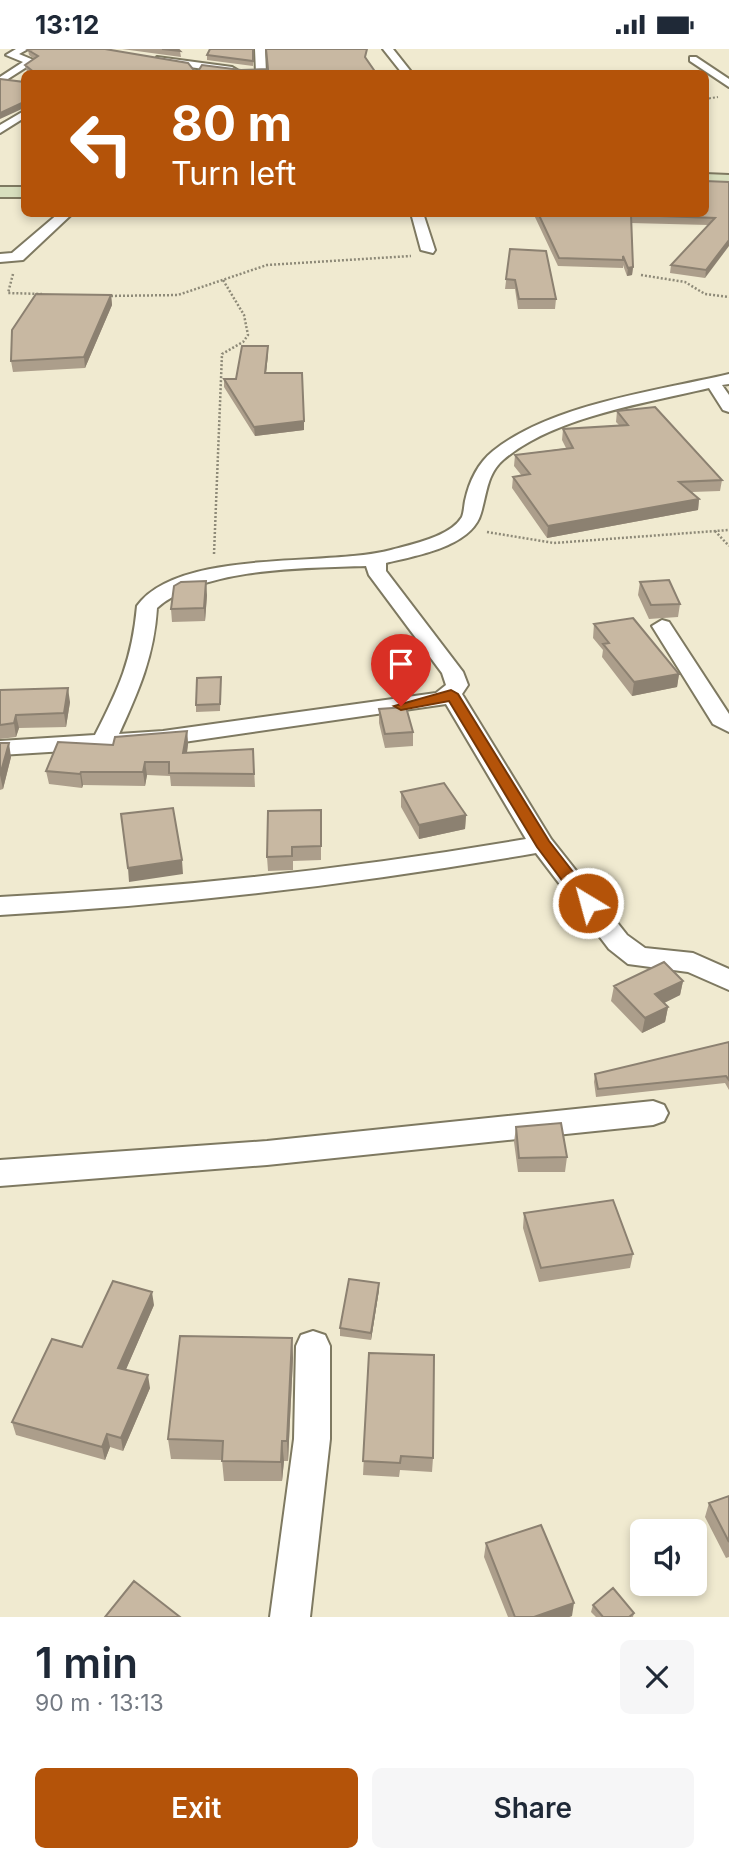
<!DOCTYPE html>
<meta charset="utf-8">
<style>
body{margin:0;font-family:Inter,sans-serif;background:#f6f6f7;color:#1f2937;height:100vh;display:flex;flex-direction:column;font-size:26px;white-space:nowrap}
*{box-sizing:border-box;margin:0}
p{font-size:23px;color:#747a83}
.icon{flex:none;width:38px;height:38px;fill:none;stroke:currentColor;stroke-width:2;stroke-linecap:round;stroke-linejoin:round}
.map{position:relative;height:1568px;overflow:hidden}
.sheet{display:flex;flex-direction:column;background:#fff;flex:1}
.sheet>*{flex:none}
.top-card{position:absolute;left:21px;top:21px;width:688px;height:147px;border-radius:10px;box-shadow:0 4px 10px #0003;background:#b45309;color:#fff;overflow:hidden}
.controls{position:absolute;left:630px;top:1470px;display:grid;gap:14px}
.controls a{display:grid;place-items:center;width:77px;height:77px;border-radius:10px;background:#fff;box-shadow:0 4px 10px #0003;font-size:35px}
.pin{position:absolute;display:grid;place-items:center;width:60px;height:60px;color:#fff;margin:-72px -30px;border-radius:50% 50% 50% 0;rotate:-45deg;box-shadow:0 0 7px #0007}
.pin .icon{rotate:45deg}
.me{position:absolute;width:77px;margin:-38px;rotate:323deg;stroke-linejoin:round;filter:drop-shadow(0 0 5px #0008)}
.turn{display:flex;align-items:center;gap:24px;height:147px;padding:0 35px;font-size:32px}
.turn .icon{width:91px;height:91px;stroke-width:2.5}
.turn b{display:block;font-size:49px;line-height:60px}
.round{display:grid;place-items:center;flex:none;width:74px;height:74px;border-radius:10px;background:#f6f6f7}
.headline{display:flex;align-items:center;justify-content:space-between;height:119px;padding:0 35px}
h1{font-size:42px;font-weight:600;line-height:52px}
.primary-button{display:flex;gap:14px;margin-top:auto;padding:14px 35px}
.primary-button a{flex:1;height:80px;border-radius:10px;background:#b45309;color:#fff;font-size:28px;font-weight:600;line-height:80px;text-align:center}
.primary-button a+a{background:#f6f6f7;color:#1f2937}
.status{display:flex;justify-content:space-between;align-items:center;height:49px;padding:0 35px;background:#fff;direction:ltr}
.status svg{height:19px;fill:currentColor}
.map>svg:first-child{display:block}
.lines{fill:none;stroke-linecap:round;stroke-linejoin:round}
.street-casing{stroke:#7e7961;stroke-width:4}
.secondary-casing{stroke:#7e7961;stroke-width:4}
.path-far1{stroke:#8e8a78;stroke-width:2;stroke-dasharray:2 2;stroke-linecap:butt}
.path{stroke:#8e8a78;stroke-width:2.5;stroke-dasharray:2 2;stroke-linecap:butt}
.street{fill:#fff;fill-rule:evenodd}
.secondary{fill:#d8dfbe;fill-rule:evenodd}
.wall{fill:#ac9e8b}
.shaded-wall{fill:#8c8171}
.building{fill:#c8b8a2;stroke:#8c8171;stroke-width:2}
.route{fill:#b45309;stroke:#753606;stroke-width:2}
</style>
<div class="status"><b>13:12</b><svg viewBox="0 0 49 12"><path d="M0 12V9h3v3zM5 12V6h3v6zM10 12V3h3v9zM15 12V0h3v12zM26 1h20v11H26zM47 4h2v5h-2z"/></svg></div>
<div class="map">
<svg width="729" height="1568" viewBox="0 0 729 1568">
<rect width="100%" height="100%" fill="#f0ead0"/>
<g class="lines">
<g class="street-casing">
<path id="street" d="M16,0h12l-9,5 17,7 -36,23v-7l23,-15 -17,-7z
M255,0h10l1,24h-10z
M383,0h10l19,24h-10z
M157,8l75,10 5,3 -5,3 -78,-11z
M690,8h6l33,22v8l-39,-26z
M24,62v7l-24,15v-8z
M59,164h14l-50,47 -23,2v-8l12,-1z
M411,164h12l12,37 -2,3 -12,-3z
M729,325v10l-7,1 7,10v17l-6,-2 -14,-22c-63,15 -156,29 -206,72 -16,14 -16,33 -22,53 -9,34 -67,43 -95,50v8l77,101 5,13 -6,9 89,145 76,96 18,13 48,5 36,16v21l-41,-18 -60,-8 -19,-15 -73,-96c-178,31 -356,52 -536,62v-18c177,-9 352,-28 526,-58l-80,-135 -283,41 -163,10v-14l95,-6c24,-47 37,-75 42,-129 41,-58 192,-39 254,-56 21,-6 59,-13 71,-33 2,-5 2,-11 3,-16 4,-19 13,-38 28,-50 59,-47 164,-60 236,-77zM366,517l3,9 73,98 4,12 -10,8 -273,38 -44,3c20,-44 35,-78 38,-126 46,-41 150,-40 209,-42z
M662,571l7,2 60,92v18l-16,-8 -61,-98z
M653,1052l11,4 4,8 -4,8 -11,4 -386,40 -267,21v-26l267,-19z
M313,1282l12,4 5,11v93l-20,178h-40l24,-178 2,-93 5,-11z"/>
</g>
<g class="secondary-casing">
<path id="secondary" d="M705,125l24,1v10l-24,-1z
M0,138h24v10h-24z"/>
</g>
<path class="path-far1" d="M705,50l13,-2"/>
<path class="path" d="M13,225l-5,19 34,1
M641,226l44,7 20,12 24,3
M107,247l71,-1 89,-30 144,-9
M715,482l14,15
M487,483l67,11 175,-13
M214,505l8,-200 21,-12 5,-7 -4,-20 -21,-35"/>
<use href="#street" class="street"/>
<use href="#secondary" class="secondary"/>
</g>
<path class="wall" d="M122,0h56l2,2 1,6z
M253,0v17l-46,-6v-5z
M28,1l168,23h-166l-4,-3 -1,-5 9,-6 -5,-4z
M729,133l-24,96 -35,-5 1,-8 37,-40 -77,-2 2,44 -1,8 -5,1 -4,-11v3l-65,-2 -24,-51 1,-2h170z
M510,200l46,50 -1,10h-37l-3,-20h-10z
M111,246l1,10 -27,63 -72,4 -2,-11z
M268,297v8l-2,19 38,57 -49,6 -31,-49v-8h12z
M617,362l105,69 -2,11 -28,1 7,7 -1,11 -151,28 -35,-50 1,-11 9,-1 -8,-10 1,-11 51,-7 -4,-8 1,-11 56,-4 -3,-3z
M640,533l40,22 -2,13 -29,2 -11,-24z
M207,546l-2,26 -33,1 -1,-13z
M594,575l85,50 -2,13 -45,9 -30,-39 1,-7 -10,-12z
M221,628l-1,34 -24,1v-7z
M0,641l70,12 -4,25 -47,1 -3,9 -16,2z
M379,660l34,23v14l-28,2 -6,-25z
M187,682l1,13 -1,9 66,-4 2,38 -84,-1 -1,-10 -23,-1 -2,11 -62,-1 -1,3 -33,-4 -3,-13 67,-26z
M0,694l11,14 -8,32 -3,1z
M401,743l65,23 -1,14 -46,10 -18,-32z
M321,761v50l-28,1v9l-25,1 -1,-14z
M683,932l-3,14 -16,8 4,4 -3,15 -23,11 -31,-32 3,-15z
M729,993v48l-4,-7 -129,14 -2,-15 1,-8z
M516,1078l51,30 -2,15h-47l-4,-30z
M524,1164l109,41 -3,14 -91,14 -16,-54z
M379,1234v7l-8,50 -31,-4v-8z
M154,1256l-28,64 24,19 -27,63 -13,-4 -5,13 -89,-25 -4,-13 70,-75z
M292,1289l1,20 -5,103h-4l-2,20h-58l-2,-21 -51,-1 -3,-20z
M369,1304l64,105 -1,14 -32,-2 -1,7 -36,-2z
M729,1447v61l-3,1 -21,-41 4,-14z
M486,1494l86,73 -3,1h-61l-24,-60z
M593,1556l41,8 -1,4h-37l-5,-5z"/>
<path class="shaded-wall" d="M24,53v6l-24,11v-6z
M729,191v6l-24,32 1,-8z
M633,218l-1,8 -5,1 1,-8z
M111,246l1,10 -27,63 -1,-11z
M268,297v8l-3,27v-8z
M304,372v9l-49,6 -1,-9z
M699,450l-1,11 -151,28 1,-12z
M206,532l1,14 -2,26 -1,-13z
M679,625l-2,13 -45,9 2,-14z
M68,639l2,14 -4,25 -2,-14z
M16,666l3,13 -3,9 -2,-14z
M187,682l1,13 -3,22 -2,-13z
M9,694l2,14 -8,32 -3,-14z
M145,713l2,13 -2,11 -2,-14z
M81,723l2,13 -1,3 -2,-14z
M466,766l-1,14 -46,10v-14z
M182,811l1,14 -54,8 -1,-14z
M683,932l-3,14 -28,14 3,-15z
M668,958l-3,15 -23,11 3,-15z
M379,1234v7l-8,50v-7z
M152,1243l2,13 -33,76 -3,-13z
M292,1289l1,20 -5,103 -1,-20z
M148,1326l2,13 -27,63 -2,-13z
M107,1385l3,13 -5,13 -3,-13z
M282,1392l2,20 -2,20 -1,-19z
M574,1554l-2,13 -3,1h-35z"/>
<path class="building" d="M33,0h72l83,14 8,10h-161l-10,-8 13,-9 -10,-6z
M162,0h16l2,2z
M210,0h43v12l-46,-6z
M266,0h101l-2,8 11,16h-179l5,-8 39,5 27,-1z
M0,30l24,3v20l-24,11z
M705,132l24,1v58l-23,30 -35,-5 44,-47 -84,-3 2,52 -5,1 -5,-12v4l-64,-2 -21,-45h167z
M510,200l36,2 10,48h-37l-4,-19 -9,-1z
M36,245l75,1 -27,62 -73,4 1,-31z
M242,297h26l-3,27h37l2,48 -50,6 -30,-48h12z
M655,358l67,73 -43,2 20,17 -151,27 -35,-49 17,-3 -15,-19 58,-7 -10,-19 65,-4 -11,-14z
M669,531l11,24 -29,1 -11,-23z
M206,532l-2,27 -33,1 3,-23 7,-4z
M633,569l46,56 -45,8 -31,-38 6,-1 -15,-19z
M221,628l-1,27 -24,1 1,-27z
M68,639l-4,25 -48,2 -2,8 -14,2v-35z
M406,658l7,25 -28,2 -6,-25z
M187,682l-4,22 70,-4 1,25 -85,-1v-11h-24l-2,10h-62l-1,2 -34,-3 12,-29 55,3 2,-8z
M0,694h9l-9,32z
M444,734l22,32 -47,10 -18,-33z
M173,759l9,52 -54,8 -7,-54z
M321,761v36l-29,1v9l-25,1 1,-46z
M664,913l19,19 -28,13 13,13 -23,11 -31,-32z
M729,993v38l-3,-4 -128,13 -3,-15z
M561,1074l6,34 -48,1 -3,-31z
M613,1151l20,54 -92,14 -17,-55z
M349,1230l30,4 -8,50 -31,-5z
M113,1232l39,11 -34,76 30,7 -27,63 -14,-4 -5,13 -90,-25 40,-83 30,8z
M180,1287l112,2 -5,103h-5l-1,21 -59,-1 1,-20 -55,-2z
M369,1304l65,2 -1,103 -32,-2 -1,7 -37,-2z
M729,1447v46l-20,-39z
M541,1476l33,78 -40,14h-19l-29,-74z
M134,1532l46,36h-75z
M613,1539l21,25 -5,4h-26l-10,-12z"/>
<path class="route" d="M451,641l7,4 91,147 45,58 2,4 -2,4h-12l-45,-60 -88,-146 -48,9 -7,-4z"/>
</svg>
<div class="controls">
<a><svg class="icon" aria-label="sound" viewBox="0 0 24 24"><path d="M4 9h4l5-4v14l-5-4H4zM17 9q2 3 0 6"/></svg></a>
</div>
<div class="pin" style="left:401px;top:657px;background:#d93025"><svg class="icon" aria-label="arrive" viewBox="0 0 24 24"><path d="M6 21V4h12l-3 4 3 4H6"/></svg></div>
<svg class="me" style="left:588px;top:854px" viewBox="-20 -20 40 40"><circle r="17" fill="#b45309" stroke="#fff" stroke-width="3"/><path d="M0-11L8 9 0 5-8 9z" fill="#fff"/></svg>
<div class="top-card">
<div class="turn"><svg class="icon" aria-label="left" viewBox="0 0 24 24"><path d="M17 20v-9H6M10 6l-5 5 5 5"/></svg><div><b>80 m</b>Turn left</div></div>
</div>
</div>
<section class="sheet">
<div class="headline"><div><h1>1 min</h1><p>90 m · 13:13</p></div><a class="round"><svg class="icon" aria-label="close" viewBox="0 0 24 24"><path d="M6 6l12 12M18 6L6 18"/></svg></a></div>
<div class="primary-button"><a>Exit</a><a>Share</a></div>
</section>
